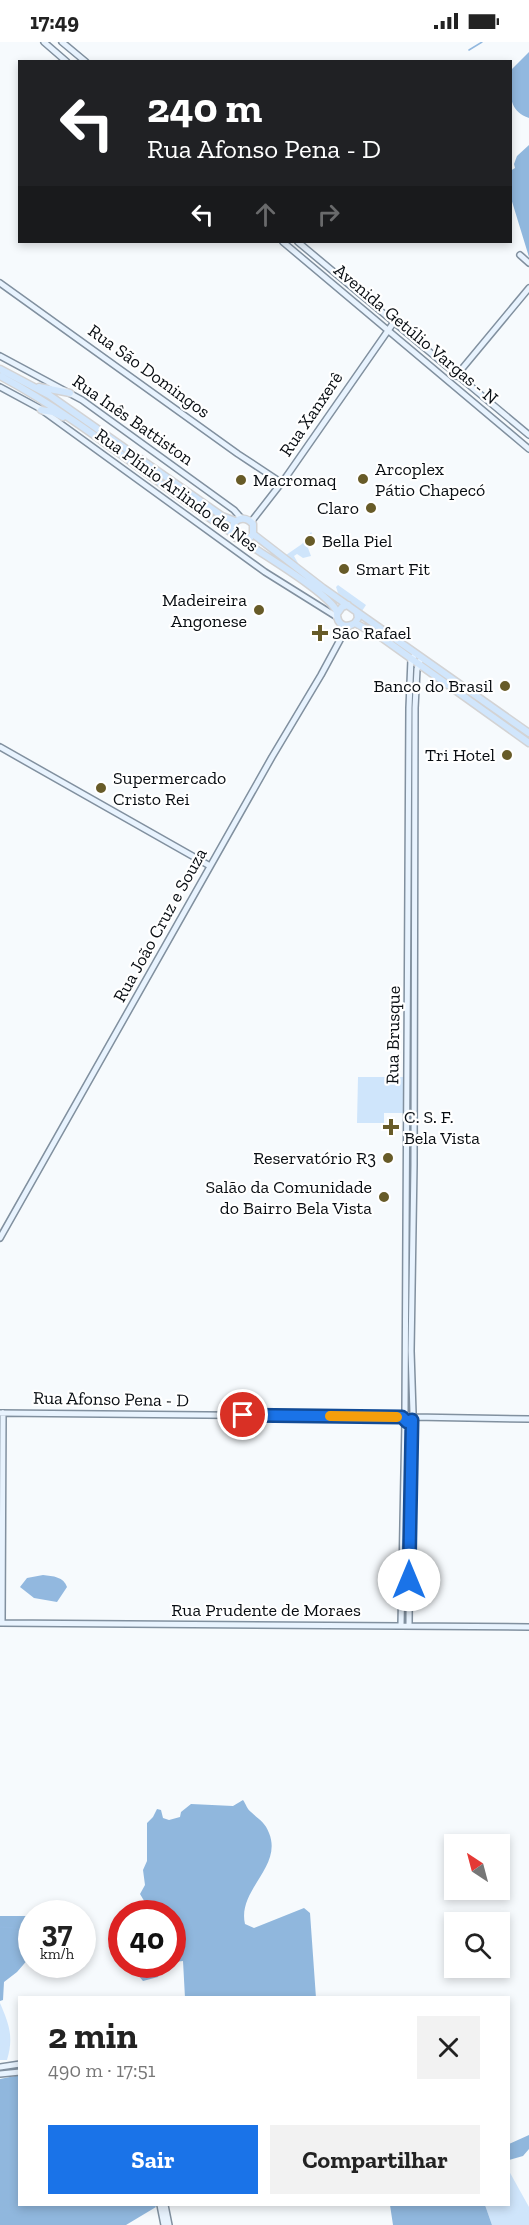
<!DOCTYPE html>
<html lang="pt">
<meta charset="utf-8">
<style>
body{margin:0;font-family:"Zilla Slab",serif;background:#f2f2f2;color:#222;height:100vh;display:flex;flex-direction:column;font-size:22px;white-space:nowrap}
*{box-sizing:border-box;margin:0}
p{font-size:20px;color:#767676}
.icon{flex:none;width:33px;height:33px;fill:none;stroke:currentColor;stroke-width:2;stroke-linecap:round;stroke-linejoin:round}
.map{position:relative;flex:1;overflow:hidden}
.drawer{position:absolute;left:18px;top:1954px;width:492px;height:210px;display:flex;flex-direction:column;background:#fff;border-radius:0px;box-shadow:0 3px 9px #0003}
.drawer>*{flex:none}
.hud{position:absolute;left:18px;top:18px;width:494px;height:183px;border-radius:0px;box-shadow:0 3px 9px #0003;background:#202124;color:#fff;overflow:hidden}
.needle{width:39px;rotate:324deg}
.buttons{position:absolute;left:444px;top:1792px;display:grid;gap:12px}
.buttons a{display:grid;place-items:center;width:66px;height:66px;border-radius:0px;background:#fff;box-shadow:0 3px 9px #0003;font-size:30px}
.speed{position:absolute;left:18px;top:1858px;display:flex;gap:12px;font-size:30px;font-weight:700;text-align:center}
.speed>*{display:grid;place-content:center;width:78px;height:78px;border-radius:50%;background:#fff;box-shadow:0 3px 9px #0003;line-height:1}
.speed small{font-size:15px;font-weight:400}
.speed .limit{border:9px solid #d22;background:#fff;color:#111}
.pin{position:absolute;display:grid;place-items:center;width:51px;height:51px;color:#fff;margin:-26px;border:3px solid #fff;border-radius:50%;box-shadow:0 2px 6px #0007}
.me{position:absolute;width:66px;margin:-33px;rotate:0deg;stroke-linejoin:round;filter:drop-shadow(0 0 4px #0008)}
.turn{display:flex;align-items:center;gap:21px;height:126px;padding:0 30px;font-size:27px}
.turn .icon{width:78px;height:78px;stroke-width:2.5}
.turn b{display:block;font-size:42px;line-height:51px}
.lanes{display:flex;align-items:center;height:57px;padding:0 30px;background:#0003;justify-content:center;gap:30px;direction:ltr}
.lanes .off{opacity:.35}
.round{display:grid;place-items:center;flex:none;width:63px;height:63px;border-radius:0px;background:#f2f2f2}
.head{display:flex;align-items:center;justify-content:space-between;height:102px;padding:0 30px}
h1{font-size:36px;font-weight:700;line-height:45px}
.cta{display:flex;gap:12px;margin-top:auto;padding:12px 30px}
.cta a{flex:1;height:69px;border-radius:0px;background:#1a73e8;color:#fff;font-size:24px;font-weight:700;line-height:69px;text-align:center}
.cta a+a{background:#f2f2f2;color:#222}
.status{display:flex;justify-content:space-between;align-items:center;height:42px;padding:0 30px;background:#fff;direction:ltr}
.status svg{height:16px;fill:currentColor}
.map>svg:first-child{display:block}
.green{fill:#cfe5fb}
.forest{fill:#90b7dd}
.water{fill:#92b8df}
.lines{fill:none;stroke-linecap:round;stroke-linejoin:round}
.stream{stroke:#92b8df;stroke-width:1.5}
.secondary-casing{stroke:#81909f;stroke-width:8}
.primary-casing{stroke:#d3d3d4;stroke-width:9}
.secondary{stroke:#e8f3fe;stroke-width:5}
.primary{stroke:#d1e6fc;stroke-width:6}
.route-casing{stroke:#114b97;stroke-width:15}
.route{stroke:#1a73e8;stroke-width:10}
.slow{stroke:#f59e0b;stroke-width:10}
.poi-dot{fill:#675b28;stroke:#fff;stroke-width:2}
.labels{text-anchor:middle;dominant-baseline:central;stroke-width:4.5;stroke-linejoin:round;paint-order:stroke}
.street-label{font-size:18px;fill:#080d12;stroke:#fff}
.poi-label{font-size:18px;fill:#080d12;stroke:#fff;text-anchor:start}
</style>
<div class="status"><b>17:49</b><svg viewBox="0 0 49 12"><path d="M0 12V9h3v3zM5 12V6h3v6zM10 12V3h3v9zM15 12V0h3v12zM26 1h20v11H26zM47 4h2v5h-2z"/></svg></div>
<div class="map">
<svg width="529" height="2183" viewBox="0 0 529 2183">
<rect width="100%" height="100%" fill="#f6fafd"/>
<path class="green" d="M311,490l1,1 -6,9 5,4 -3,2 3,8 -8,2 -6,-4 -3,2 5,9 -13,-10 16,-11z
M338,543l28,20 -4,6 -24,-18 -2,-6z
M358,1035h46l-1,36h-19v10h-27z
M0,1961c9,21 14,34 7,57h-7z
M509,2129l20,36v18h-37l-7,-20h23z"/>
<path class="forest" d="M529,103v112l-19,-62v-24l5,-3 -1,-4 3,-8z
M243,1758c3,4 4,9 8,12 7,7 14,10 18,21 14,34 -32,57 -24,91l9,4 50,-20 6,5 6,85h-131l-2,-37 -10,1 -1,-48h-26v-10l-6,-10 5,-9 -2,-15 4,-9v-38l6,-6 4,-8 4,1 2,8 6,2 11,-3 1,-5 10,-8 42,2z
M0,1874h32l-1,37h-2l1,4 -13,15 -13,10 -1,18 -3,1z
M138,1923h27l-7,12 -15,4 -6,-7z
M15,2034h4l1,129h135l1,2 -30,18h-126v-146z
M529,2093v14l-6,7 -14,4v-16z
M390,2163h95l7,20h-99z"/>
<path class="water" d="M529,10v66c-22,-7 -19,-28 -19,-47z
M43,1533c10,1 21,2 24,12l-10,15 -23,-4 -14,-11 7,-9z"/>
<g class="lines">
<path class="stream" d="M469,8l13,-8
M0,1885l32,2"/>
<g class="secondary-casing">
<path id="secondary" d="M44,0l23,20
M62,0l24,20
M283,200l246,207
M298,200l231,193
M520,213l9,8
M0,241l238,171 44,29
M0,314l82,44 152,110 7,8
M456,334l73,-88
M0,345l39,21 226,164 72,45
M251,480l35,-45 108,-155
M0,705l210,119
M0,1196l272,-481 49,-82 26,-48
M405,1369l4,-703 2,-49 3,-3
M0,1371l402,4
M413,1371l-2,-62 3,-186 1,-457 2,-39 3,-8
M413,1375l116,2
M0,1581l529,4
M2,1581l1,-210
M401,1584l4,-205
M409,1584l1,-150 3,-59
M0,2025l20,-3
M0,2032l20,-2
M160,2163l4,20
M165,2163l4,20"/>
</g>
<g class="primary-casing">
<path id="primary" d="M0,327l49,26 173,121 13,5
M0,334c83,44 154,107 232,157l4,5 6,2c20,14 87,53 95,72
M39,345l31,6
M41,368l12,2 10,5
M232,491c-1,-14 12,-19 21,-9v10l-4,5 -7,1
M253,492l70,54 206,145
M348,563l-6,2 -5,7c0,11 9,15 18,9l3,-5 -1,-6
M355,581l26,14 148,106"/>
</g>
<use href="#secondary" class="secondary"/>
<use href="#primary" class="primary"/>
</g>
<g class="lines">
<g class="route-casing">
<path id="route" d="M243,1373l159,2 5,5 5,-2 -3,160"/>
</g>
<use href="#route" class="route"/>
<path class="slow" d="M330,1374l67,1"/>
</g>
<g class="poi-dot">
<circle cx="363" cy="437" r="6"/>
<circle cx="241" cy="438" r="6"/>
<circle cx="371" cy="466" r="6"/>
<circle cx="310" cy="499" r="6"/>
<circle cx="344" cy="527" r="6"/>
<circle cx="259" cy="568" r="6"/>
<path d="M317 582h6v6h6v6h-6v6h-6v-6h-6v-6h6z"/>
<circle cx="505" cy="644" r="6"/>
<circle cx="507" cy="713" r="6"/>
<circle cx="101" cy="746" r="6"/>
<path d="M388 1076h6v6h6v6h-6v6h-6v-6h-6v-6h6z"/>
<circle cx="388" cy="1116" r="6"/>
<circle cx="384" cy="1155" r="6"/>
</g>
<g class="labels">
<g class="street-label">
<text transform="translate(416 292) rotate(40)">Avenida Getúlio Vargas - N</text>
<text transform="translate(149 329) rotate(36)">Rua São Domingos</text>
<text transform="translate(311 372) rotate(-56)">Rua Xanxerê</text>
<text transform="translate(133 378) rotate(35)">Rua Inês Battiston</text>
<text transform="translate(177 448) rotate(36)">Rua Plínio Arlindo de Nes</text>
<text transform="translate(160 883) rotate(-61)">Rua João Cruz e Souza</text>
<text transform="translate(393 993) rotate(-89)">Rua Brusque</text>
<text transform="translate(111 1357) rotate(1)">Rua Afonso Pena - D</text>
<text x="266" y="1568">Rua Prudente de Moraes</text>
</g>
<g class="poi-label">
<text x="375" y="427">Arcoplex<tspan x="375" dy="21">Pátio Chapecó</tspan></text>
<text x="253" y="438">Macromaq</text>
<text x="359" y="466" text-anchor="end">Claro</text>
<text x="322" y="499">Bella Piel</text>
<text x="356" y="527">Smart Fit</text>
<text x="247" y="558" text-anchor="end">Madeireira<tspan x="247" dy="21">Angonese</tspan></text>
<text x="332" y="591">São Rafael</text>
<text x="493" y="644" text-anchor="end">Banco do Brasil</text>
<text x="495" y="713" text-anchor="end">Tri Hotel</text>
<text x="113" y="736">Supermercado<tspan x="113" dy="21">Cristo Rei</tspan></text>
<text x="404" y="1075">C. S. F.<tspan x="404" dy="21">Bela Vista</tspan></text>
<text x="376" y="1116" text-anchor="end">Reservatório R3</text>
<text x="372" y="1145" text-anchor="end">Salão da Comunidade<tspan x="372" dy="21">do Bairro Bela Vista</tspan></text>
</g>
</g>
</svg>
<div class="buttons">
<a><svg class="needle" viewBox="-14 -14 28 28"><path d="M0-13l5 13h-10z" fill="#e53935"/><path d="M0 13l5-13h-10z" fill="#767676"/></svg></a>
<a><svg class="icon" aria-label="search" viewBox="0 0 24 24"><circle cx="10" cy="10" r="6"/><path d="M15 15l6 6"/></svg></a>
</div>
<div class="speed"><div>37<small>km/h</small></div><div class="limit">40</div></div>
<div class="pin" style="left:243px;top:1373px;background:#d93025"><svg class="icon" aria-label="arrive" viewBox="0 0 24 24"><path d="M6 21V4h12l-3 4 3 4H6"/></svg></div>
<svg class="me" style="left:409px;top:1538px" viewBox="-20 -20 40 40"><circle r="19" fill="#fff"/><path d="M0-13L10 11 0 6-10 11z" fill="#1a73e8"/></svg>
<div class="hud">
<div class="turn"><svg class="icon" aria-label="left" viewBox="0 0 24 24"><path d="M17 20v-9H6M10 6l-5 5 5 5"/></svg><div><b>240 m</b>Rua Afonso Pena - D</div></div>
<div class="lanes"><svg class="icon" aria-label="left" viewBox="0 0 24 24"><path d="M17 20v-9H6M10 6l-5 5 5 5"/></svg><svg class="icon off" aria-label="ahead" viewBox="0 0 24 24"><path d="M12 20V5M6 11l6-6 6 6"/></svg><svg class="icon off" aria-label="right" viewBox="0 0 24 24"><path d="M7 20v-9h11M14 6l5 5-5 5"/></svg></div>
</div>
<section class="drawer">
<div class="head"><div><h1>2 min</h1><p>490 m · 17:51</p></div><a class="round"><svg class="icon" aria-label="close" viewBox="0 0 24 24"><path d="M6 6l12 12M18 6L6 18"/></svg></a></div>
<div class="cta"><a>Sair</a><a>Compartilhar</a></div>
</section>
</div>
